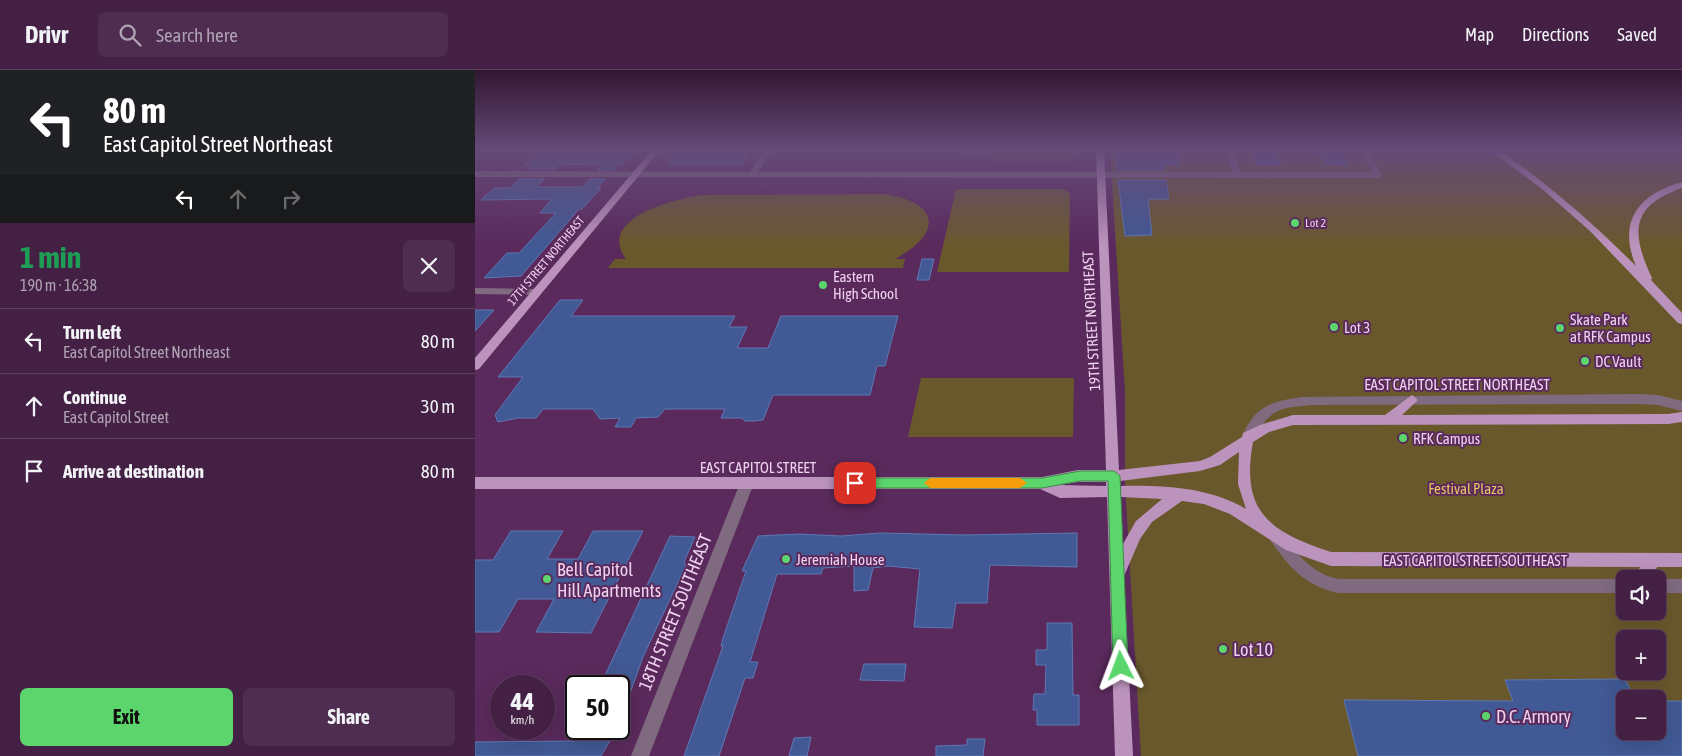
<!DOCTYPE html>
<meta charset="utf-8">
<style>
body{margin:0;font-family:"Asap Condensed",sans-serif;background:#4e2d50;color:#f1f3f6;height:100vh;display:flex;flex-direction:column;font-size:19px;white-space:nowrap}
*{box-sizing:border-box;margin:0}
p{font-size:16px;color:#afa3b3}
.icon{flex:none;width:28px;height:28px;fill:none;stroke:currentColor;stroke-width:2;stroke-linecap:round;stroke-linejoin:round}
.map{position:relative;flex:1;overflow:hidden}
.sheet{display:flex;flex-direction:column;background:#442045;width:475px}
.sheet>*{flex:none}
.banner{background:#202124;color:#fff;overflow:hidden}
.buttons{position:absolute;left:1141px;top:500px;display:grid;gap:10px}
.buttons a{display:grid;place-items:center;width:50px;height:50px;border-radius:8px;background:#442045;box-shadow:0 5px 20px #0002,0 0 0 1px #5c3e5e;font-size:25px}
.speed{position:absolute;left:15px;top:605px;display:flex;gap:10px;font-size:25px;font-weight:700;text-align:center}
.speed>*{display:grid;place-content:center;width:65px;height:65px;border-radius:50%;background:#442045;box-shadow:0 5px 20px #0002,0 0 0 1px #5c3e5e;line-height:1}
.speed small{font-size:12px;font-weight:400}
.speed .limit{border:2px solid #111;border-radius:8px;background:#fff;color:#111}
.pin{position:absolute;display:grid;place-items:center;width:42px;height:42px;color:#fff;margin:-21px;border-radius:10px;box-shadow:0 2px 8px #0006}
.me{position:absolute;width:55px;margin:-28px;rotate:357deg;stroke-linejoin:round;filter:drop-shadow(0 0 4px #0008)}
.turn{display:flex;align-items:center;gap:18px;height:105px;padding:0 20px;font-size:22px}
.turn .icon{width:65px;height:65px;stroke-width:2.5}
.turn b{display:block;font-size:35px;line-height:42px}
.lanes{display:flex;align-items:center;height:48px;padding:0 20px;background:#0003;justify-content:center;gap:25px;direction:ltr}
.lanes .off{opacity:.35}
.round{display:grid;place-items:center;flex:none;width:52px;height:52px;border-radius:8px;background:#4e2d50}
.headline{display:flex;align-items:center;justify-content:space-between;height:85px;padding:0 20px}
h1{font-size:30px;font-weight:700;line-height:38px;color:#1e9e55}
.primary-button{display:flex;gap:10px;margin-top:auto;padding:10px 20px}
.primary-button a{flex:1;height:58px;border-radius:8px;background:#5dd56d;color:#111;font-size:20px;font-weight:700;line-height:58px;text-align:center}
.primary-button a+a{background:#4e2d50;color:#f1f3f6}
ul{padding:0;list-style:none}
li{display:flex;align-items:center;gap:15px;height:65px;padding:0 20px;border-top:1px solid #5c3e5e}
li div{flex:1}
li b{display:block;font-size:19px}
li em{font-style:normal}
header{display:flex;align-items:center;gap:30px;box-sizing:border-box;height:70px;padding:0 25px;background:#442045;border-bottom:1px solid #5c3e5e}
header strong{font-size:24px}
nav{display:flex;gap:28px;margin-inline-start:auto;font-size:18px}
.search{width:350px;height:45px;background:#4e2d50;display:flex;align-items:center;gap:12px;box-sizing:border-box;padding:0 18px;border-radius:8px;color:#afa3b3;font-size:19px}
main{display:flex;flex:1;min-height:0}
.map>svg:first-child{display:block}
.green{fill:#6a582d;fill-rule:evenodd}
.building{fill:#415994;stroke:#5e78b6}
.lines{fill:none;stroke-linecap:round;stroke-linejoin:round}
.minor{fill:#7f6a7f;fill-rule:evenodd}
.major{fill:#bc93bd;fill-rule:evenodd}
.route{fill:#5dd56d;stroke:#3c8a47}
.slow{fill:#f59e0b}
.poi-dot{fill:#5dd56d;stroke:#5a2a5c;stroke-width:2}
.labels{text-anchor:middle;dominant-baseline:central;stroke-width:4;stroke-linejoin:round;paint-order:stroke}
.far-poi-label{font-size:12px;fill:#efd2ef;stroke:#5a2a5c;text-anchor:start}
.far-street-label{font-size:12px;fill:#efd2ef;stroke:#5a2a5c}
.poi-label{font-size:15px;fill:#efd2ef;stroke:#5a2a5c;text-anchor:start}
.street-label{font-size:15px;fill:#efd2ef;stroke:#5a2a5c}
.park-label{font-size:15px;fill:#e9c165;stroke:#5a2a5c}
.near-poi-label{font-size:18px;fill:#efd2ef;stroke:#5a2a5c;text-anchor:start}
.near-street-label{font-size:18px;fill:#efd2ef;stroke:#5a2a5c}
</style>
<header>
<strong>Drivr</strong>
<div class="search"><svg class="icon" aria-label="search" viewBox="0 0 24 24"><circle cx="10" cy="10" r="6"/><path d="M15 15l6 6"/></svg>Search here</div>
<nav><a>Map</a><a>Directions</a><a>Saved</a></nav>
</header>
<main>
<section class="sheet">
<div class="banner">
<div class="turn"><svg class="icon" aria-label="left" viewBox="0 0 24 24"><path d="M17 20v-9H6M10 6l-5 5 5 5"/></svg><div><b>80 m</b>East Capitol Street Northeast</div></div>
<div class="lanes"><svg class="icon" aria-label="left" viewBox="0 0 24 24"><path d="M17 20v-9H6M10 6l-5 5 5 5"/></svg><svg class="icon off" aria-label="ahead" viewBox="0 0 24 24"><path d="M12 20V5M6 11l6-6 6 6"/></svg><svg class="icon off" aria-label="right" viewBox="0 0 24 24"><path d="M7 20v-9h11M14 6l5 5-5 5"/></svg></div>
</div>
<div class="headline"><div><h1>1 min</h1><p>190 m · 16:38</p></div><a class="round"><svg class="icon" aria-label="close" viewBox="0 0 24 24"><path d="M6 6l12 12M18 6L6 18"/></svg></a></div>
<ul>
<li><svg class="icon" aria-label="left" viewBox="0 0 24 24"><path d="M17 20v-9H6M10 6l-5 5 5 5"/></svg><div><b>Turn left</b><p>East Capitol Street Northeast</p></div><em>80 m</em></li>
<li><svg class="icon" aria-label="ahead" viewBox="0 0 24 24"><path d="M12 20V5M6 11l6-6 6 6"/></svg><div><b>Continue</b><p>East Capitol Street</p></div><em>30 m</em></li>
<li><svg class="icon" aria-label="arrive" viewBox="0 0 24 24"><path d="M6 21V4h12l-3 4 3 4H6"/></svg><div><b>Arrive at destination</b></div><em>80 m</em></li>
</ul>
<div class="primary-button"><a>Exit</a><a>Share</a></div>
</section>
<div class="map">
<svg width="1207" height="686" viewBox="0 0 1207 686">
<rect width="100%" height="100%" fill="#5a2a5c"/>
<path class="green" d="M489,80h114v5h-4v6h-81v-5l-34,1z
M635,80h572v606h-541l-16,-273v-91zM1150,509h32v32h-32zM1150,569h32v32h-32zM1150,629h32v32h-32z
M481,119h106l8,4 -1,79h-132z
M409,124c55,8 60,38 11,65h10l-2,9h-295l7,-9h11c-30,-41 50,-61 78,-64z
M446,308h153l-1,59h-165z"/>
<path class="building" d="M138,80h22l-13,15h-4l-4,5h-16l4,-5 -43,-1 -5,5h-25l5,-4h-8l12,-11 70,-1z
M777,80h22l7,15h-24z
M843,80h23l7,15 -23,-1z
M202,82h74l-8,12h-75z
M641,83h62l2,12h-16l1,5h-48z
M44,109h26l-9,8h46l8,-8h15l-7,9h3l-19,21h-3l-58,67 -37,2 23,-25h12l37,-40h-16l12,-14 -71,1 13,-12h16z
M643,110h48l3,19h-21l4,36 -27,1z
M447,189h12l-5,21h-12z
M85,230h23l-12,16h164l-6,11h18l-10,21h31l13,-32h117l-13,50h-8l-7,29h-97l-10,25 -9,1h-9l-3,-3h-21l4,-9h-60l-7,8 -22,1 -5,9h-16l5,-9 -20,1 -7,-10h-50l-7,9h-18l-20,4 -3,-7 28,-38h-25z
M0,240h19l-19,21z
M36,461h52l-16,28h31l15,-28h50l-52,102 -55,-1 18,-33h-36l-19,33h-24v-72h18z
M406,463l84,2 112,-2v34l-87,-2 -3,38h-31l-4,25 -38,-1 6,-58 -32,-3 -15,2 -5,22 -14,1v-25l-31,2 -2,6h-44l-27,88h8l-5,16h-8l-26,78h-35l39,-110h-2l2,-8 23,-67h-4l16,-35 42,-2 41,2z
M195,466l25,1 -11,25 2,3 -43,92 -24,67v-38h-19z
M572,553h25l1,72h6v30h-42v-15h-4l1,-16h11l1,-29h-10v-15h11z
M389,594h42l-2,17 -44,-1z
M1150,609l10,20h-10v32h28l4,9v-39h25v55h-324l-14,-56 169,1 -8,-21z
M106,659h36l-16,27h-126v-14l100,-1z
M336,667l-4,19h-18l5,-18z
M492,669h18l-2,17h-47v-10l31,-1z"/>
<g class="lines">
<path class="minor" d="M289,80h8l-14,22h474l-7,-22h8l7,22h132l-12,-22h8l14,25 -4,3 -903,-1v-6l275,1z
M0,218l61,1 5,3 -5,3 -61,-1z
M1164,324l19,1 24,6v10l-24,-6 -19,-1 -325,1c-36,3 -44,3 -61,36h-10l-1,-4c12,-31 30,-36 61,-40z
M272,407l5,2 2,4 -105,273h-18l109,-273 2,-4z
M800,460c8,3 13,12 19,19 12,15 25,26 44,30h287v14h-287c-34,-8 -48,-25 -68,-53l-2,-4 2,-4z
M1182,509h25v14h-25z"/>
<path class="major" d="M177,80h8l-181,219 -4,1v-12z
M621,80h8l15,320 81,-9 10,-4 32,-20 1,-4 17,-8 33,-10h92l27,-20 6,5 -16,15 266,-1 14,-2v10l-14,2 -375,1 -24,7 -16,10c-13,71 18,90 78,110l351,1v14h-25l-7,12h-16l6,-12 -309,-1 -45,-16 -56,-36 -26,-10 -22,-3 -30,21 -12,17 -16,37 9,180h-18l-8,-259 -47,1 -20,-9h-565v-12h567l36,-7h28zM764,382l-1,32 8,25c-36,-22 -85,-24 -126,-23v-5l80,-10 20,-6zM603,412h28v4l-47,-1zM646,427l41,2 -26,22 -13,23z
M1015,80h9c49,34 94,73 137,116 -19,-45 3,-72 46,-84v6c-52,18 -51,45 -30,90l-1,2 31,33v11l-4,-1 -88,-92 -48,-42z"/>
</g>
<linearGradient id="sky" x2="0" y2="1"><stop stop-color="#321733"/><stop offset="0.45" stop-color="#654a78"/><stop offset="1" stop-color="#654a78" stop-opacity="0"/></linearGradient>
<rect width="1207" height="176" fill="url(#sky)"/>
<path class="route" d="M605,401h34l6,5 8,190 -2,6 -5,2 -6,-2 -2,-6 -5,-185h-28l-38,7h-187l-6,-5 6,-5h187z"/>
<path class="slow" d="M455,408h90l7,5 -7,5h-90l-6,-5z"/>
<g class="poi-dot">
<circle cx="820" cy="153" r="5"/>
<circle cx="348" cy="215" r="5"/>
<circle cx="859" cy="257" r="5"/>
<circle cx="1085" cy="258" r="5"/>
<circle cx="1110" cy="291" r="5"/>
<circle cx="928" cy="368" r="5"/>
<circle cx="311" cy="489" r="5"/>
<circle cx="72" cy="509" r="5"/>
<circle cx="748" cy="579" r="5"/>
<circle cx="1011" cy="646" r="5"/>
</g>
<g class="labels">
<g class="far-poi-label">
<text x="830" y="153">Lot 2</text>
</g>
<g class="far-street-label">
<text transform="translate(71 191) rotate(-50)">17TH STREET NORTHEAST</text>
</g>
<g class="poi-label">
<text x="358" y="206">Eastern<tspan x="358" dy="17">High School</tspan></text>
<text x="1095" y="249">Skate Park<tspan x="1095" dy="17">at RFK Campus</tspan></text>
<text x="869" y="257">Lot 3</text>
<text x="1120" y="291">DC Vault</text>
<text x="938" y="368">RFK Campus</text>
<text x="321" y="489">Jeremiah House</text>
</g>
<g class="street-label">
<text transform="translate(616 251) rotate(-93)">19TH STREET NORTHEAST</text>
<text x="982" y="314">EAST CAPITOL STREET NORTHEAST</text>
<text x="283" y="397">EAST CAPITOL STREET</text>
<text x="1000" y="490">EAST CAPITOL STREET SOUTHEAST</text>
</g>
<g class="park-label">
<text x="991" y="418">Festival Plaza</text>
</g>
<g class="near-poi-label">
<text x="82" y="499">Bell Capitol<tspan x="82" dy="21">Hill Apartments</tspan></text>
<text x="758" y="579">Lot 10</text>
<text x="1021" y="646">D.C. Armory</text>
</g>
<g class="near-street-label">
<text transform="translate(200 542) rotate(-68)">18TH STREET SOUTHEAST</text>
</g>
</g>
</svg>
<div class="buttons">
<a><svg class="icon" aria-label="sound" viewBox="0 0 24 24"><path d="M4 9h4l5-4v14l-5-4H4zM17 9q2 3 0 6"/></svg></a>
<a>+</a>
<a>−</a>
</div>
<div class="speed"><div>44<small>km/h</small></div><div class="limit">50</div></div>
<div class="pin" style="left:380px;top:413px;background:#d93025"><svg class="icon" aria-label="arrive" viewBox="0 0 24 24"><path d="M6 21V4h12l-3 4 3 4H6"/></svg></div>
<svg class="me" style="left:646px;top:596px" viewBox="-20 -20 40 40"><path d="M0-17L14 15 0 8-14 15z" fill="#5dd56d" stroke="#fff" stroke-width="4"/></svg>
</div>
</main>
